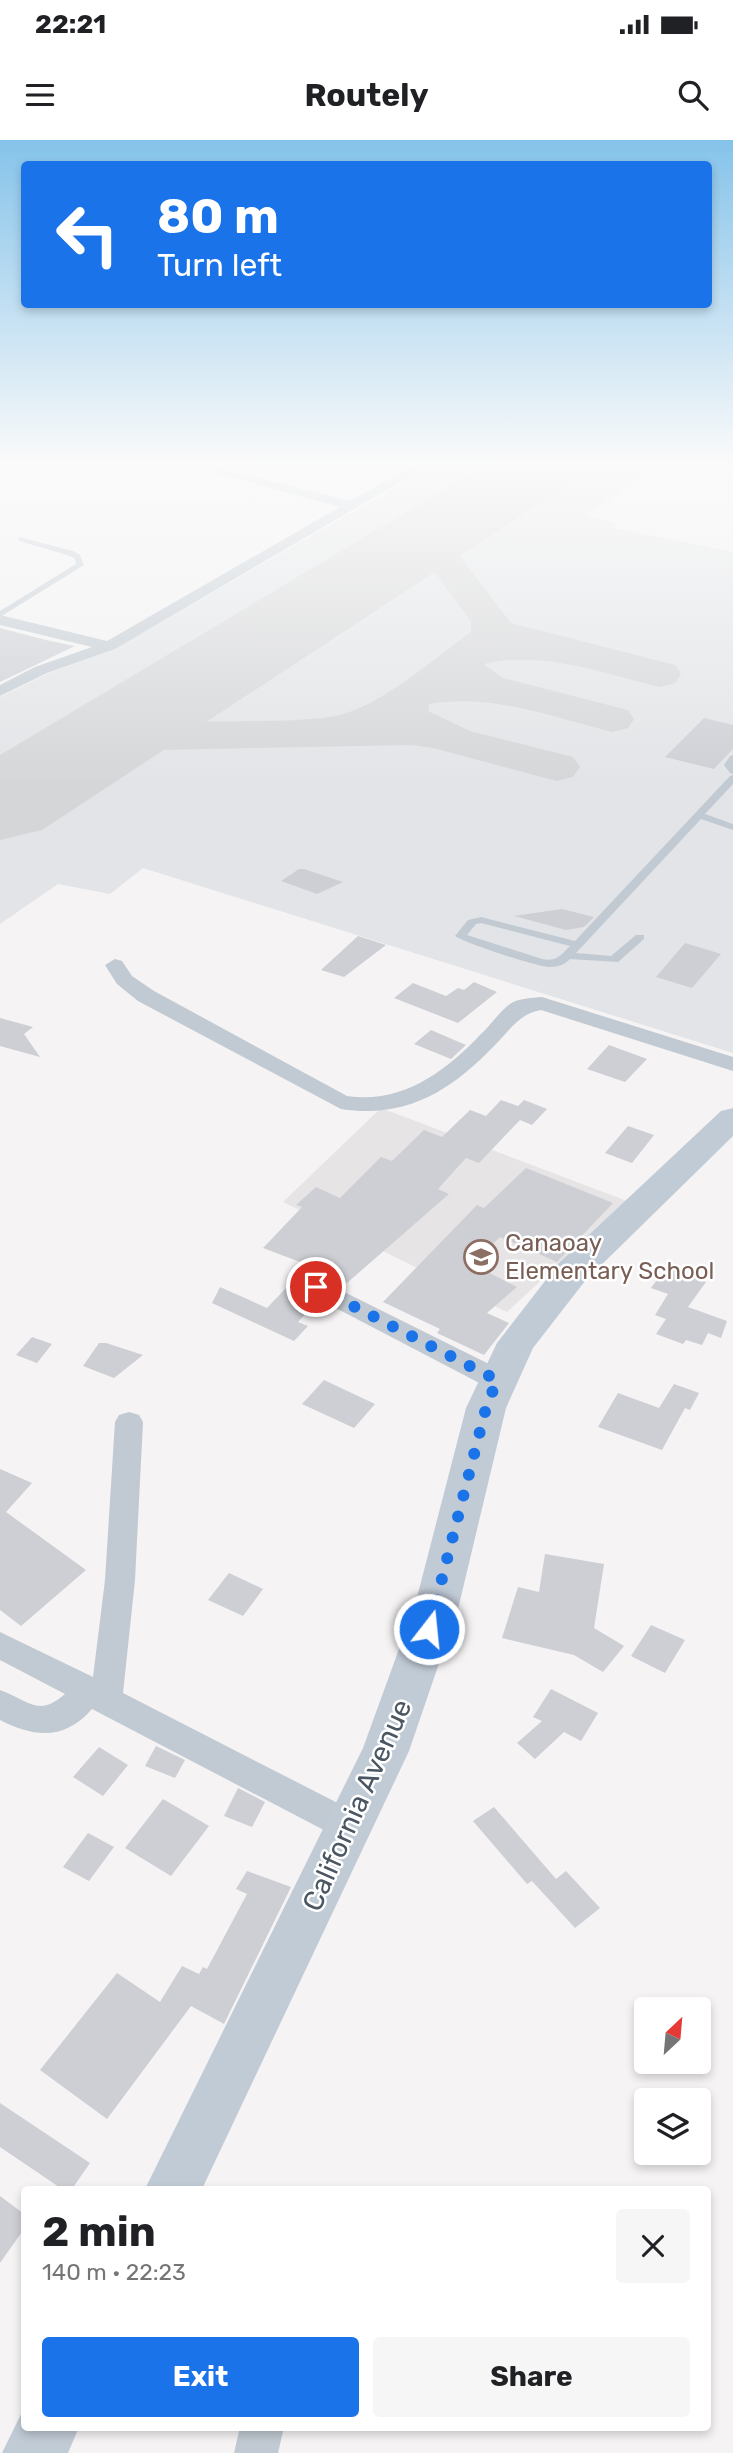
<!DOCTYPE html>
<meta charset="utf-8">
<style>
body{margin:0;font-family:Rubik,sans-serif;background:#f6f6f6;color:#202124;height:100vh;display:flex;flex-direction:column;font-size:26px;white-space:nowrap}
*{box-sizing:border-box;margin:0}
p{font-size:23px;color:#757577}
.icon{flex:none;width:38px;height:38px;fill:none;stroke:currentColor;stroke-width:2;stroke-linecap:round;stroke-linejoin:round}
.map{position:relative;flex:1;overflow:hidden}
.drawer{position:absolute;left:21px;top:2046px;width:690px;height:245px;display:flex;flex-direction:column;background:#fff;border-radius:7px;box-shadow:0 4px 10px #0003}
.drawer>*{flex:none}
.banner{position:absolute;left:21px;top:21px;width:691px;height:147px;border-radius:7px;box-shadow:0 4px 10px #0003;background:#1a73e8;color:#fff;overflow:hidden}
.needle{width:46px;rotate:26deg}
.controls{position:absolute;left:634px;top:1857px;display:grid;gap:14px}
.controls a{display:grid;place-items:center;width:77px;height:77px;border-radius:7px;background:#fff;box-shadow:0 4px 10px #0003;font-size:35px}
.pin{position:absolute;display:grid;place-items:center;width:60px;height:60px;color:#fff;margin:-30px;border:4px solid #fff;border-radius:50%;box-shadow:0 2px 7px #0007}
.me{position:absolute;width:77px;margin:-38px;rotate:16deg;stroke-linejoin:round;filter:drop-shadow(0 0 5px #0008)}
.turn{display:flex;align-items:center;gap:24px;height:147px;padding:0 21px;font-size:32px}
.turn .icon{width:91px;height:91px;stroke-width:2.5}
.turn b{display:block;font-size:49px;line-height:60px}
.round{display:grid;place-items:center;flex:none;width:74px;height:74px;border-radius:7px;background:#f6f6f6}
.overview{display:flex;align-items:center;justify-content:space-between;height:119px;padding:0 21px}
h1{font-size:42px;font-weight:700;line-height:52px}
.button{display:flex;gap:14px;margin-top:auto;padding:14px 21px}
.button a{flex:1;height:80px;border-radius:7px;background:#1a73e8;color:#fff;font-size:28px;font-weight:700;line-height:80px;text-align:center}
.button a+a{background:#f6f6f6;color:#202124}
.status{display:flex;justify-content:space-between;align-items:center;height:49px;padding:0 35px;background:#fff;direction:ltr}
.status svg{height:19px;fill:currentColor}
header{display:flex;justify-content:space-between;align-items:center;height:91px;padding:0 21px;background:#fff;font-size:32px;font-weight:700}
.map>svg:first-child{display:block}
.education{fill:#e6e4e5}
.airport{fill:#e2e4e7}
.lines{fill:none;stroke-linecap:round;stroke-linejoin:round}
.taxiway{fill:#d5d6d8;fill-rule:evenodd}
.runway{fill:#d5d6d8;fill-rule:evenodd}
.building{fill:#cdcfd5}
.lane{fill:#c1cad2;fill-rule:evenodd}
.street{fill:#c1cad2;fill-rule:evenodd}
.secondary{fill:#c1cbd6;fill-rule:evenodd}
.route{stroke:#1a73e8;stroke-width:12;stroke-dasharray:0 21.6}
.labels{text-anchor:middle;dominant-baseline:central;stroke-width:5;stroke-linejoin:round;paint-order:stroke}
.education-label{font-size:24px;fill:#785e54;stroke:#fff;text-anchor:start}
.near-street-label{font-size:28px;fill:#4a5661;stroke:#fff}
</style>
<div class="status"><b>22:21</b><svg viewBox="0 0 49 12"><path d="M0 12V9h3v3zM5 12V6h3v6zM10 12V3h3v9zM15 12V0h3v12zM26 1h20v11H26zM47 4h2v5h-2z"/></svg></div>
<header><svg class="icon" aria-label="menu" viewBox="0 0 24 24"><path d="M4 6h16M4 12h16M4 18h16"/></svg>Routely<svg class="icon" aria-label="search" viewBox="0 0 24 24"><circle cx="10" cy="10" r="6"/><path d="M15 15l6 6"/></svg></header>
<div class="map">
<svg width="733" height="2313" viewBox="0 0 733 2313">
<rect width="100%" height="100%" fill="#f5f3f3"/>
<path class="education" d="M381,968l246,93 -120,111 -224,-110z"/>
<path class="airport" d="M440,322h223l-76,53 31,9 -4,4 119,24v501l-590,-185 -33,26 -52,-10 -58,40v-227l47,-23 67,-25z"/>
<g class="lines">
<path class="taxiway" d="M451,371l13,3 5,8 -17,18v6l59,77 164,42 6,9 -6,9 -15,4c-57,-14 -117,-37 -176,-23l19,14 125,32 6,9 -6,9 -16,4c-60,-15 -120,-39 -183,-28l-1,7 42,20 103,26 7,10 -7,10 -16,4 -124,-33 -22,-3 -253,5 -38,6 -39,12 -16,-4 -7,-10c33,-48 223,-24 282,-39 45,-12 93,-56 131,-83v-11l-55,-74c-2,-20 18,-31 35,-36z"/>
<path class="runway" d="M490,322h98l-12,17 -534,351 -42,10v-85z"/>
</g>
<path class="building" d="M0,488l46,12 29,6 -75,36z
M704,578l29,7v24l-19,20 -49,-12z
M299,729h5l39,13 -26,12 -36,-13z
M562,769l32,8 -10,10 -18,3 -52,-14z
M358,796l28,9 -42,32 -23,-7z
M685,803l36,11 -29,34 -36,-11z
M474,842l23,10 -39,31 -64,-25 19,-15 33,13 12,-8 6,2z
M0,878l33,9 -9,7 16,23 -40,-11z
M431,890l35,15 -15,14 -37,-15z
M609,905l38,14 -22,23 -38,-13z
M501,960l17,6 6,-6 23,9 -15,16 -12,-5 -41,43 -13,-5 -28,31 11,5 -102,89 -8,-4 -5,5 -17,-8 -12,4 -4,8 16,13 -19,21 10,4 -14,15 -82,-38 8,-16 47,21 41,-43 -45,-17 39,-41 -6,-2 20,-18 24,11 41,-41 11,4 32,-31 18,7 28,-27 16,6z
M628,986l26,9 -22,28 -27,-10z
M526,1028l87,35 -56,59 -57,-25 -28,27 45,23 -30,26 22,10 -25,32 -47,-22 3,-4 -57,-27 94,-97 7,3z
M666,1127l40,15 -18,25 39,14 -6,17 -13,-5 -6,12 -16,-5 -3,4 -27,-10 10,-15 -11,-4 13,-21 -17,-6z
M32,1197l20,7 -15,19 -21,-8z
M99,1203h7l37,12 -29,23 -31,-12z
M324,1240l51,24 -21,24 -52,-24z
M674,1244l25,9 -9,17 -5,-2 -23,42 -64,-23 20,-34 41,15z
M0,1329l32,14 -26,29 80,58 -65,56 -21,-16z
M545,1414l59,10 -10,64 30,18 -21,26 -29,-17 -72,-17 16,-51 21,5z
M229,1433l34,16 -20,27 -35,-16z
M651,1485l34,15 -20,33 -34,-17z
M551,1549l47,24 -17,28 -17,-9 -29,27 -18,-16 25,-22 -9,-4z
M156,1606l29,14 -10,18 -30,-12z
M99,1607l29,18 -25,31 -30,-19z
M238,1648l27,14 -13,25 -28,-11z
M163,1659l46,27 -38,50 -46,-28z
M494,1667l62,72 10,-8 34,37 -25,20 -43,-47 -5,3 -54,-63z
M88,1693l26,14 -25,34 -26,-14z
M247,1731l44,16 -67,137 -33,-18 -84,113 -67,-49 77,-97 43,29 22,-36 17,8 4,-7 4,2 40,-75 -11,-5z
M0,1963l90,60 -18,26h-10l-62,-42z
M0,2056l24,18v15l-24,34z"/>
<g class="lines">
<path class="lane" d="M217,322h7l3,2 -8,8 -3,-2 4,-5z
M19,397l54,14 7,4 4,10 -84,52v-6l76,-47 -2,-6 -7,-3 -48,-14z
M733,615v19l-3,-1 -6,-8 6,-9z
M733,635v9l-28,30 28,10v6l-32,-11 -125,134 35,3 25,-21h8v4l-26,23 -48,-3c-4,5 -12,8 -20,8 -13,0 -85,-24 -95,-31l13,-16 13,-3 94,24 155,-165zM481,783l89,23c-10,10 -14,16 -28,13l-75,-24 9,-11z"/>
<path class="street" d="M177,322h19l154,39 70,-39h14l-319,187 -68,24 -47,23v-11l35,-18 57,-20 -92,-22v-10l107,26 233,-134z
M115,819l7,2 10,15 22,15 193,105c54,8 97,-23 133,-61 10,-9 19,-23 30,-31 8,-6 23,-6 32,-7l191,60v14l-192,-61c-21,3 -31,20 -46,35 -44,46 -89,74 -154,64l-203,-108 -21,-17 -12,-19z
M316,1138l191,95 4,7 -4,7 -10,3 -10,-3 -180,-94 -4,-6 4,-6z
M129,1272l10,3 4,7 -8,158 -12,113 240,123 5,11 -5,11 -12,5 -12,-5 -247,-129c-27,31 -57,29 -92,11v-30c28,10 38,28 65,4l-65,-34v-28l93,45 12,-97 10,-158 4,-7z
M240,2287h44l-6,26h-44z"/>
<path class="secondary" d="M733,968v28l-148,145 -52,67 -27,60 -47,197 -50,146 -207,438h-57l218,-441 52,-143 51,-197 31,-65 62,-80 162,-152z
M24,2268v19h55l-11,26h-66z"/>
</g>
<linearGradient id="sky" x2="0" y2="1"><stop stop-color="#85c3ea"/><stop offset="0.5" stop-color="#fafafa"/><stop offset="1" stop-color="#fafafa" stop-opacity="0"/></linearGradient>
<rect width="733" height="645" fill="url(#sky)"/>
<g class="lines">
<path class="route" d="M316,1147l181,93 -11,28 -57,221"/>
</g>
<defs>
<g id="school-ring" transform="scale(1.75)"><circle r="9.5" fill="#fff" stroke="#8d6e63" stroke-width="1.5"/><path d="M0-5L7-2L0 1L-7-2ZM-4 1L0 2.5L4 1V4Q0 6-4 4Z" fill="#8d6e63"/></g>
</defs>
<g fill-rule="evenodd">
<use href="#school-ring" x="481" y="1117"/>
</g>
<g class="labels">
<g class="education-label">
<text x="505" y="1103">Canaoay<tspan x="505" dy="28">Elementary School</tspan></text>
</g>
<g class="near-street-label">
<text transform="translate(357 1665) rotate(-66)">California Avenue</text>
</g>
</g>
</svg>
<div class="controls">
<a><svg class="needle" viewBox="-14 -14 28 28"><path d="M0-13l5 13h-10z" fill="#e53935"/><path d="M0 13l5-13h-10z" fill="#757577"/></svg></a>
<a><svg class="icon" aria-label="layers" viewBox="0 0 24 24"><path d="M12 4l9 5-9 5-9-5zM3 14l9 5 9-5"/></svg></a>
</div>
<div class="pin" style="left:316px;top:1147px;background:#d93025"><svg class="icon" aria-label="arrive" viewBox="0 0 24 24"><path d="M6 21V4h12l-3 4 3 4H6"/></svg></div>
<svg class="me" style="left:429px;top:1489px" viewBox="-20 -20 40 40"><circle r="17" fill="#1a73e8" stroke="#fff" stroke-width="3"/><path d="M0-11L8 9 0 5-8 9z" fill="#fff"/></svg>
<div class="banner">
<div class="turn"><svg class="icon" aria-label="left" viewBox="0 0 24 24"><path d="M17 20v-9H6M10 6l-5 5 5 5"/></svg><div><b>80 m</b>Turn left</div></div>
</div>
<section class="drawer">
<div class="overview"><div><h1>2 min</h1><p>140 m · 22:23</p></div><a class="round"><svg class="icon" aria-label="close" viewBox="0 0 24 24"><path d="M6 6l12 12M18 6L6 18"/></svg></a></div>
<div class="button"><a>Exit</a><a>Share</a></div>
</section>
</div>
